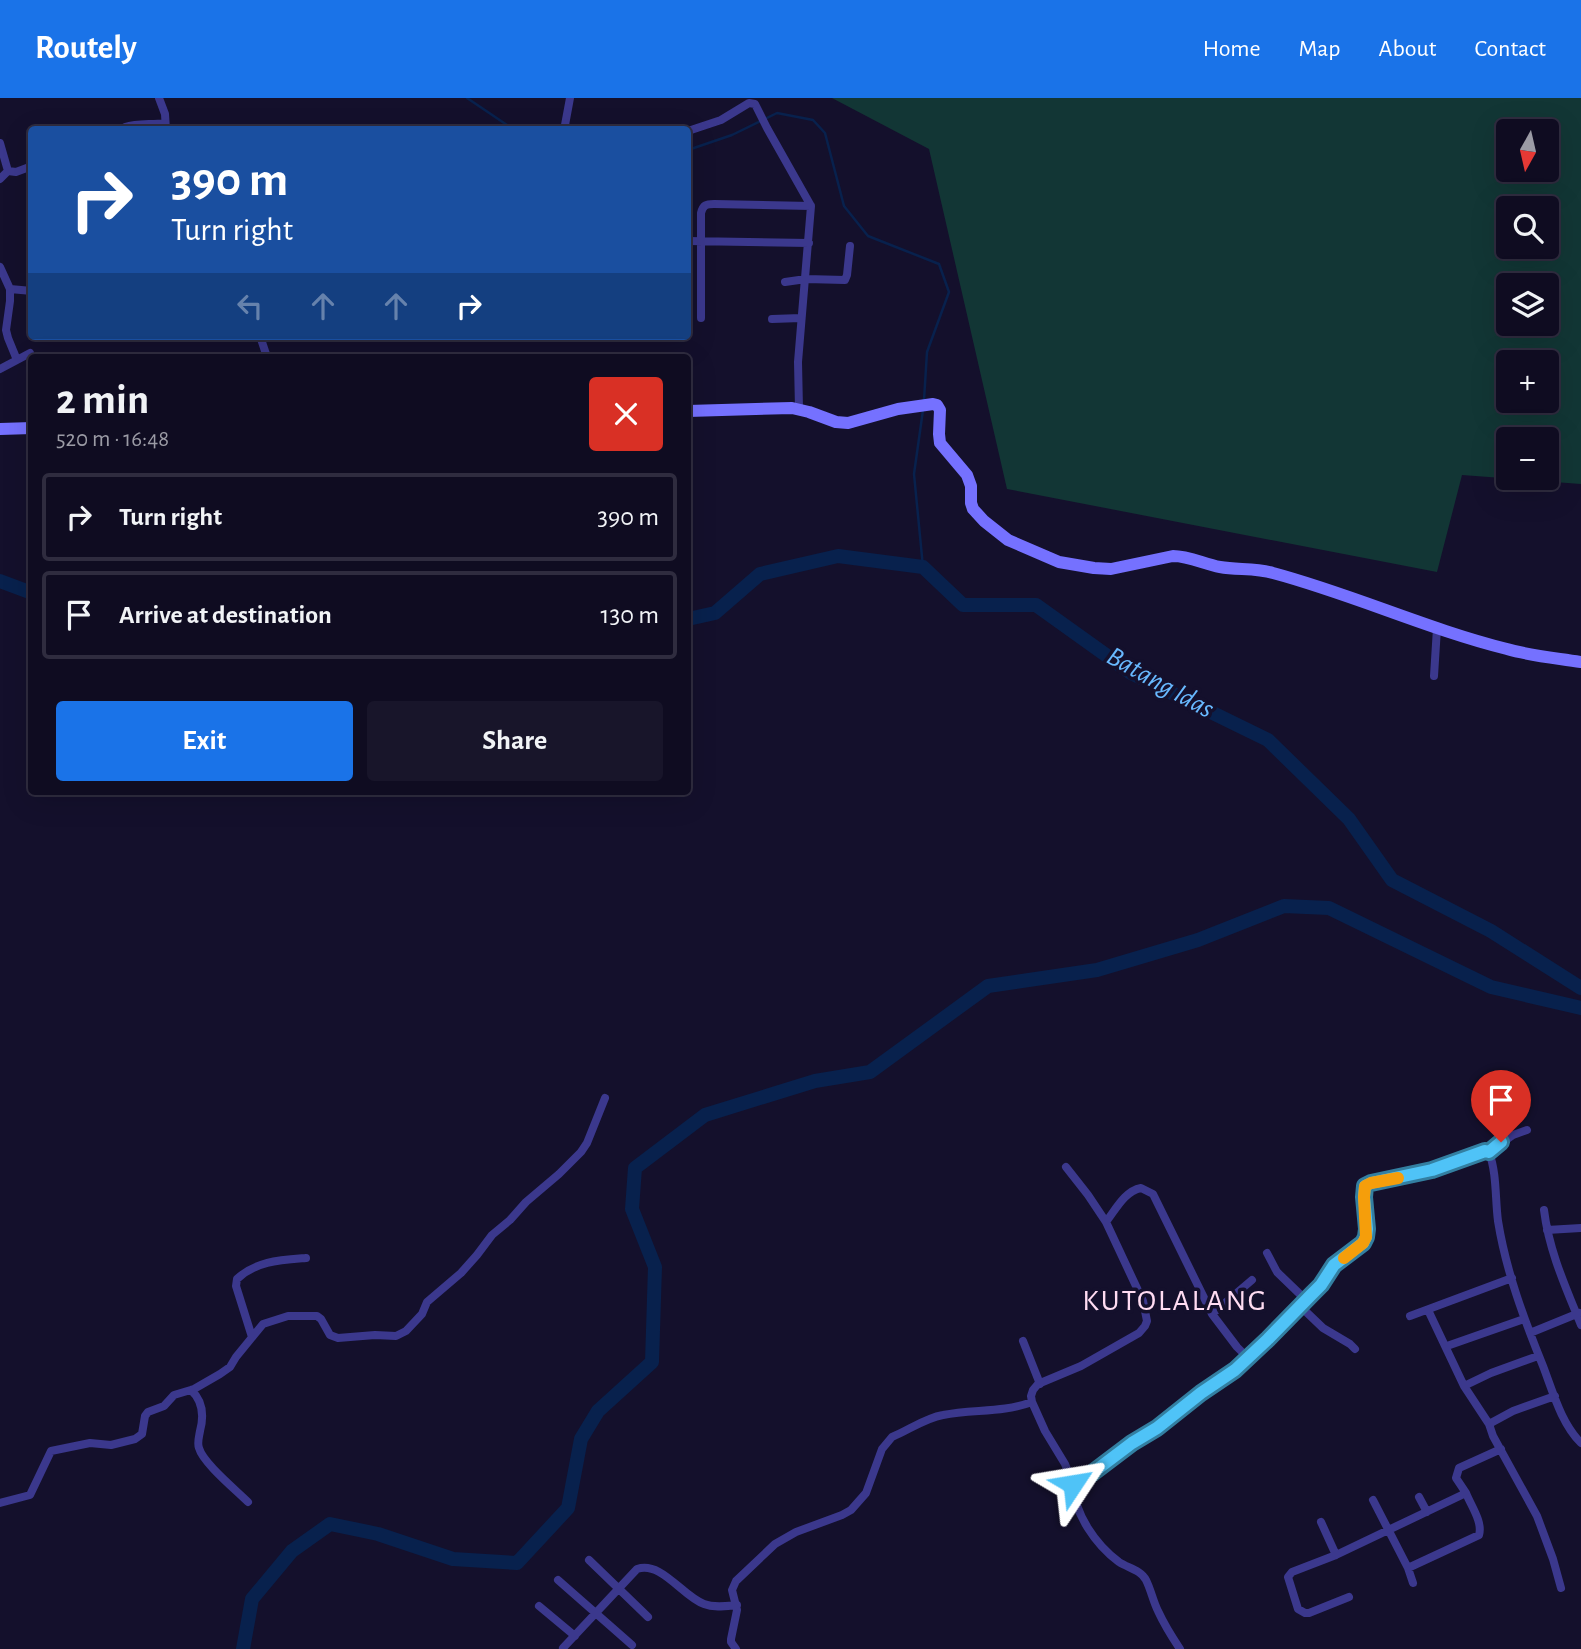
<!DOCTYPE html>
<meta charset="utf-8">
<style>
body{margin:0;font-family:"Alegreya Sans",sans-serif;background:#18152a;color:#f1f3f6;height:100vh;display:flex;flex-direction:column;font-size:26px;white-space:nowrap}
*{box-sizing:border-box;margin:0}
p{font-size:23px;color:#9b9ba5}
.icon{flex:none;width:38px;height:38px;fill:none;stroke:currentColor;stroke-width:2;stroke-linecap:round;stroke-linejoin:round}
.map{position:relative;flex:1;overflow:hidden}
.details{position:absolute;left:28px;top:256px;width:663px;height:441px;display:flex;flex-direction:column;background:#0f0c21;border-radius:7px;box-shadow:0 7px 28px #0002,0 0 0 2px #2f2c3f}
.details>*{flex:none}
.top-card{position:absolute;left:28px;top:28px;width:663px;height:214px;border-radius:7px;box-shadow:0 7px 28px #0002,0 0 0 2px #2f2c3f;background:#1a4fa0;color:#fff;overflow:hidden}
.needle{width:46px;rotate:188deg}
.controls{position:absolute;left:1496px;top:21px;display:grid;gap:14px}
.controls a{display:grid;place-items:center;width:63px;height:63px;border-radius:7px;background:#0f0c21;box-shadow:0 7px 28px #0002,0 0 0 2px #2f2c3f;font-size:35px}
.pin{position:absolute;display:grid;place-items:center;width:60px;height:60px;color:#fff;margin:-72px -30px;border-radius:50% 50% 50% 0;rotate:-45deg;box-shadow:0 0 7px #0007}
.pin .icon{rotate:45deg}
.me{position:absolute;width:77px;margin:-38px;rotate:57deg;stroke-linejoin:round;filter:drop-shadow(0 0 5px #0008)}
.turn{display:flex;align-items:center;gap:24px;height:147px;padding:0 28px;font-size:32px}
.turn .icon{width:91px;height:91px;stroke-width:2.5}
.turn b{display:block;font-size:49px;line-height:60px}
.lanes{display:flex;align-items:center;height:66px;padding:0 28px;background:#0003;justify-content:center;gap:35px;direction:ltr}
.lanes .off{opacity:.35}
.round{display:grid;place-items:center;flex:none;width:74px;height:74px;border-radius:7px;background:#18152a}
.overview{display:flex;align-items:center;justify-content:space-between;height:119px;padding:0 28px}
h1{font-size:42px;font-weight:700;line-height:52px}
.action{display:flex;gap:14px;margin-top:auto;padding:14px 28px}
.action a{flex:1;height:80px;border-radius:7px;background:#1a73e8;color:#fff;font-size:28px;font-weight:700;line-height:80px;text-align:center}
.action a+a{background:#18152a;color:#f1f3f6}
ul{padding:0;list-style:none}
li{display:flex;align-items:center;gap:21px;height:88px;margin:0 14px 10px;padding:0 14px;border:4px solid #2f2c3f;border-radius:7px}
li div{flex:1}
li b{display:block;font-size:26px}
li em{font-style:normal}
header{display:flex;align-items:center;gap:42px;box-sizing:border-box;height:98px;padding:0 35px;background:#1a73e8;color:#fff}
header strong{font-size:33px}
nav{display:flex;gap:38px;margin-inline-start:auto;font-size:24px}
.map>svg:first-child{display:block}
.green{fill:#123635;fill-rule:evenodd}
.lines{fill:none;stroke-linecap:round;stroke-linejoin:round}
.stream{stroke:#08214d;stroke-width:2.5}
.river{stroke:#08214d;stroke-width:14}
.street{stroke:#3b388d;stroke-width:8}
.secondary{stroke:#7571ff;stroke-width:12}
.route-casing{stroke:#337fa1;stroke-width:18}
.route{stroke:#4fc3f7;stroke-width:12}
.slow{stroke:#f59e0b;stroke-width:12}
.labels{text-anchor:middle;dominant-baseline:central;stroke-width:7;stroke-linejoin:round;paint-order:stroke}
.water-label{font-size:28px;font-style:italic;fill:#68b9ff;stroke:#14102c}
.quarter-label{font-size:30px;letter-spacing:2px;fill:#ffdcf2;stroke:#14102c}
</style>
<header>
<strong>Routely</strong>
<nav><a>Home</a><a>Map</a><a>About</a><a>Contact</a></nav>
</header>
<div class="map">
<svg width="1581" height="1551" viewBox="0 0 1581 1551">
<rect width="100%" height="100%" fill="#14102c"/>
<path class="green" d="M832,0h749v386l-119,-9 -25,97 -430,-83 -78,-340zM1508,33h39v39h-39zM1508,110h39v39h-39zM1508,187h39v39h-39zM1508,264h39v39h-39zM1508,341h39v39h-39z"/>
<g class="lines">
<path class="stream" d="M467,0l40,27 10,5
M688,52l44,-15 45,-22 36,7 12,13 19,73 24,30 71,28 10,28 -22,60 -3,48
M923,312l-9,64 9,93"/>
<path class="river" d="M0,483l32,12
M688,521l27,-6 45,-39 78,-18 85,11 40,38h73l95,68 137,67 81,79 43,61 99,51 90,57
M243,1551l9,-50 40,-48 38,-27 48,10 75,25 64,4 51,-55 13,-69 17,-28 54,-49 3,-95 -23,-58 3,-41 70,-53 110,-34 55,-9 118,-86 109,-16 101,-30 86,-34 45,2 162,79 90,21"/>
<path class="street" d="M159,0l6,16 1,16
M570,0l-5,27 4,4 4,1
M125,29c13,-4 26,-2 40,-4
M688,33l33,-11 28,-17 6,1 12,24 44,78 -13,156 1,47
M0,45l8,28 -8,8
M8,73l8,1 16,-6
M688,143l121,2
M0,169l10,22v12l-4,29 2,8 9,22 -17,9
M785,184l21,-3 39,1 2,-5 3,-29
M10,191l22,2
M701,220v-105c2,-8 5,-9 13,-9l97,2
M772,221l29,-1
M260,238l7,21
M17,262l13,-7
M1434,578l3,-48
M1489,1054c8,22 6,46 9,69 8,50 26,98 45,145 10,26 18,57 38,77
M1066,1069l22,28 18,27 37,79 4,20 -2,5 -6,7 -58,33 -43,18 -5,6 -2,6 1,6 13,29 20,33 8,20
M1544,1112c5,41 22,78 37,115
M1106,1124c10,-13 19,-31 35,-34l12,6 59,120 25,33 11,11
M1547,1132l34,-2
M1267,1155l10,19 29,28
M1300,1208l23,22 27,16 5,5
M1428,1212l36,76 25,38 4,12 44,80 16,43 8,29
M1212,1216l40,-34
M1410,1218l102,-38
M1530,1235l49,-20
M252,1239l-16,-51 1,-7c19,-18 44,-19 69,-21
M1023,1243l17,43
M1447,1248l77,-27
M1464,1288l27,-13 47,-17
M191,1292c12,11 13,26 9,41 -1,6 -3,12 -1,17 4,15 37,42 49,54
M1489,1326l24,-13 42,-15
M1419,1399l8,15
M1373,1402l35,68 5,15
M0,1405l30,-8 21,-44 39,-8 21,2 24,-6 7,-5 3,-18 3,-4 16,-6 10,-11 20,-6 26,-15 10,-7 6,-10 27,-33 25,-8h29l4,3 9,16 8,3 37,-3 21,1 10,-5 16,-17 5,-12 34,-29 16,-18 15,-20 18,-15 16,-18 33,-28 22,-22 6,-9 18,-45
M1321,1424l15,33
M589,1462l59,57
M1408,1470l71,-33c4,-13 -8,-29 -13,-42
M558,1482l74,65
M1349,1499l-40,16h-4l-7,-4 -10,-32 4,-5 44,-17 130,-62 -10,-15 3,-10 42,-19
M539,1508l36,30
M563,1550l74,-79c25,-8 45,27 67,35 10,4 22,2 33,1
M736,1551l-5,-7v-3l6,-29 -5,-20 4,-9 39,-37 21,-12 46,-17 9,-5 15,-17 16,-44 10,-12c17,-7 33,-19 51,-22 31,-6 59,-2 89,-13
M1180,1551c-8,-12 -16,-25 -22,-38 -5,-10 -7,-21 -12,-31 -5,-10 -18,-12 -27,-18 -23,-17 -45,-48 -46,-78l18,-10 41,-32 25,-14 44,-35 34,-23 33,-31 44,-45 9,-9 13,-20 29,-22 3,-6 1,-8 -3,-32v-9l3,-4 65,-14 53,-19 4,1 24,-17 14,-5"/>
<path class="secondary" d="M688,313l104,-3 17,4 27,10 12,1 50,-14 35,-5 4,1 3,5 -1,24 1,9 27,32 4,11v17l2,6 11,12 24,19 51,22 35,6 17,1 62,-13c16,0 31,8 47,11 17,3 36,1 53,6 79,21 154,56 234,76 24,7 49,9 74,13
M0,331l32,-1"/>
</g>
<g class="lines">
<g class="route-casing">
<path id="route" d="M1073,1386l18,-10 41,-31 25,-15 44,-35 34,-23 33,-31 44,-45 9,-9 13,-20 29,-22 3,-6 1,-8 -3,-32 1,-11 6,-3 61,-13 53,-19 4,1 12,-10"/>
</g>
<use href="#route" class="route"/>
<path class="slow" d="M1344,1160l19,-15 3,-6 -2,-40 1,-11 6,-3 27,-5"/>
</g>
<g class="labels">
<g class="water-label">
<text transform="translate(1160 585) rotate(29)">Batang Idas</text>
</g>
<g class="quarter-label">
<text x="1175" y="1203">KUTOLALANG</text>
</g>
</g>
</svg>
<div class="controls">
<a><svg class="needle" viewBox="-14 -14 28 28"><path d="M0-13l5 13h-10z" fill="#e53935"/><path d="M0 13l5-13h-10z" fill="#9b9ba5"/></svg></a>
<a><svg class="icon" aria-label="search" viewBox="0 0 24 24"><circle cx="10" cy="10" r="6"/><path d="M15 15l6 6"/></svg></a>
<a><svg class="icon" aria-label="layers" viewBox="0 0 24 24"><path d="M12 4l9 5-9 5-9-5zM3 14l9 5 9-5"/></svg></a>
<a>+</a>
<a>−</a>
</div>
<div class="pin" style="left:1501px;top:1044px;background:#d93025"><svg class="icon" aria-label="arrive" viewBox="0 0 24 24"><path d="M6 21V4h12l-3 4 3 4H6"/></svg></div>
<svg class="me" style="left:1073px;top:1386px" viewBox="-20 -20 40 40"><path d="M0-17L14 15 0 8-14 15z" fill="#4fc3f7" stroke="#fff" stroke-width="4"/></svg>
<div class="top-card">
<div class="turn"><svg class="icon" aria-label="right" viewBox="0 0 24 24"><path d="M7 20v-9h11M14 6l5 5-5 5"/></svg><div><b>390 m</b>Turn right</div></div>
<div class="lanes"><svg class="icon off" aria-label="left" viewBox="0 0 24 24"><path d="M17 20v-9H6M10 6l-5 5 5 5"/></svg><svg class="icon off" aria-label="ahead" viewBox="0 0 24 24"><path d="M12 20V5M6 11l6-6 6 6"/></svg><svg class="icon off" aria-label="ahead" viewBox="0 0 24 24"><path d="M12 20V5M6 11l6-6 6 6"/></svg><svg class="icon" aria-label="right" viewBox="0 0 24 24"><path d="M7 20v-9h11M14 6l5 5-5 5"/></svg></div>
</div>
<section class="details">
<div class="overview"><div><h1>2 min</h1><p>520 m · 16:48</p></div><a class="round" style="background:#d93025;color:#fff"><svg class="icon" aria-label="close" viewBox="0 0 24 24"><path d="M6 6l12 12M18 6L6 18"/></svg></a></div>
<ul>
<li><svg class="icon" aria-label="right" viewBox="0 0 24 24"><path d="M7 20v-9h11M14 6l5 5-5 5"/></svg><div><b>Turn right</b></div><em>390 m</em></li>
<li><svg class="icon" aria-label="arrive" viewBox="0 0 24 24"><path d="M6 21V4h12l-3 4 3 4H6"/></svg><div><b>Arrive at destination</b></div><em>130 m</em></li>
</ul>
<div class="action"><a>Exit</a><a>Share</a></div>
</section>
</div>
